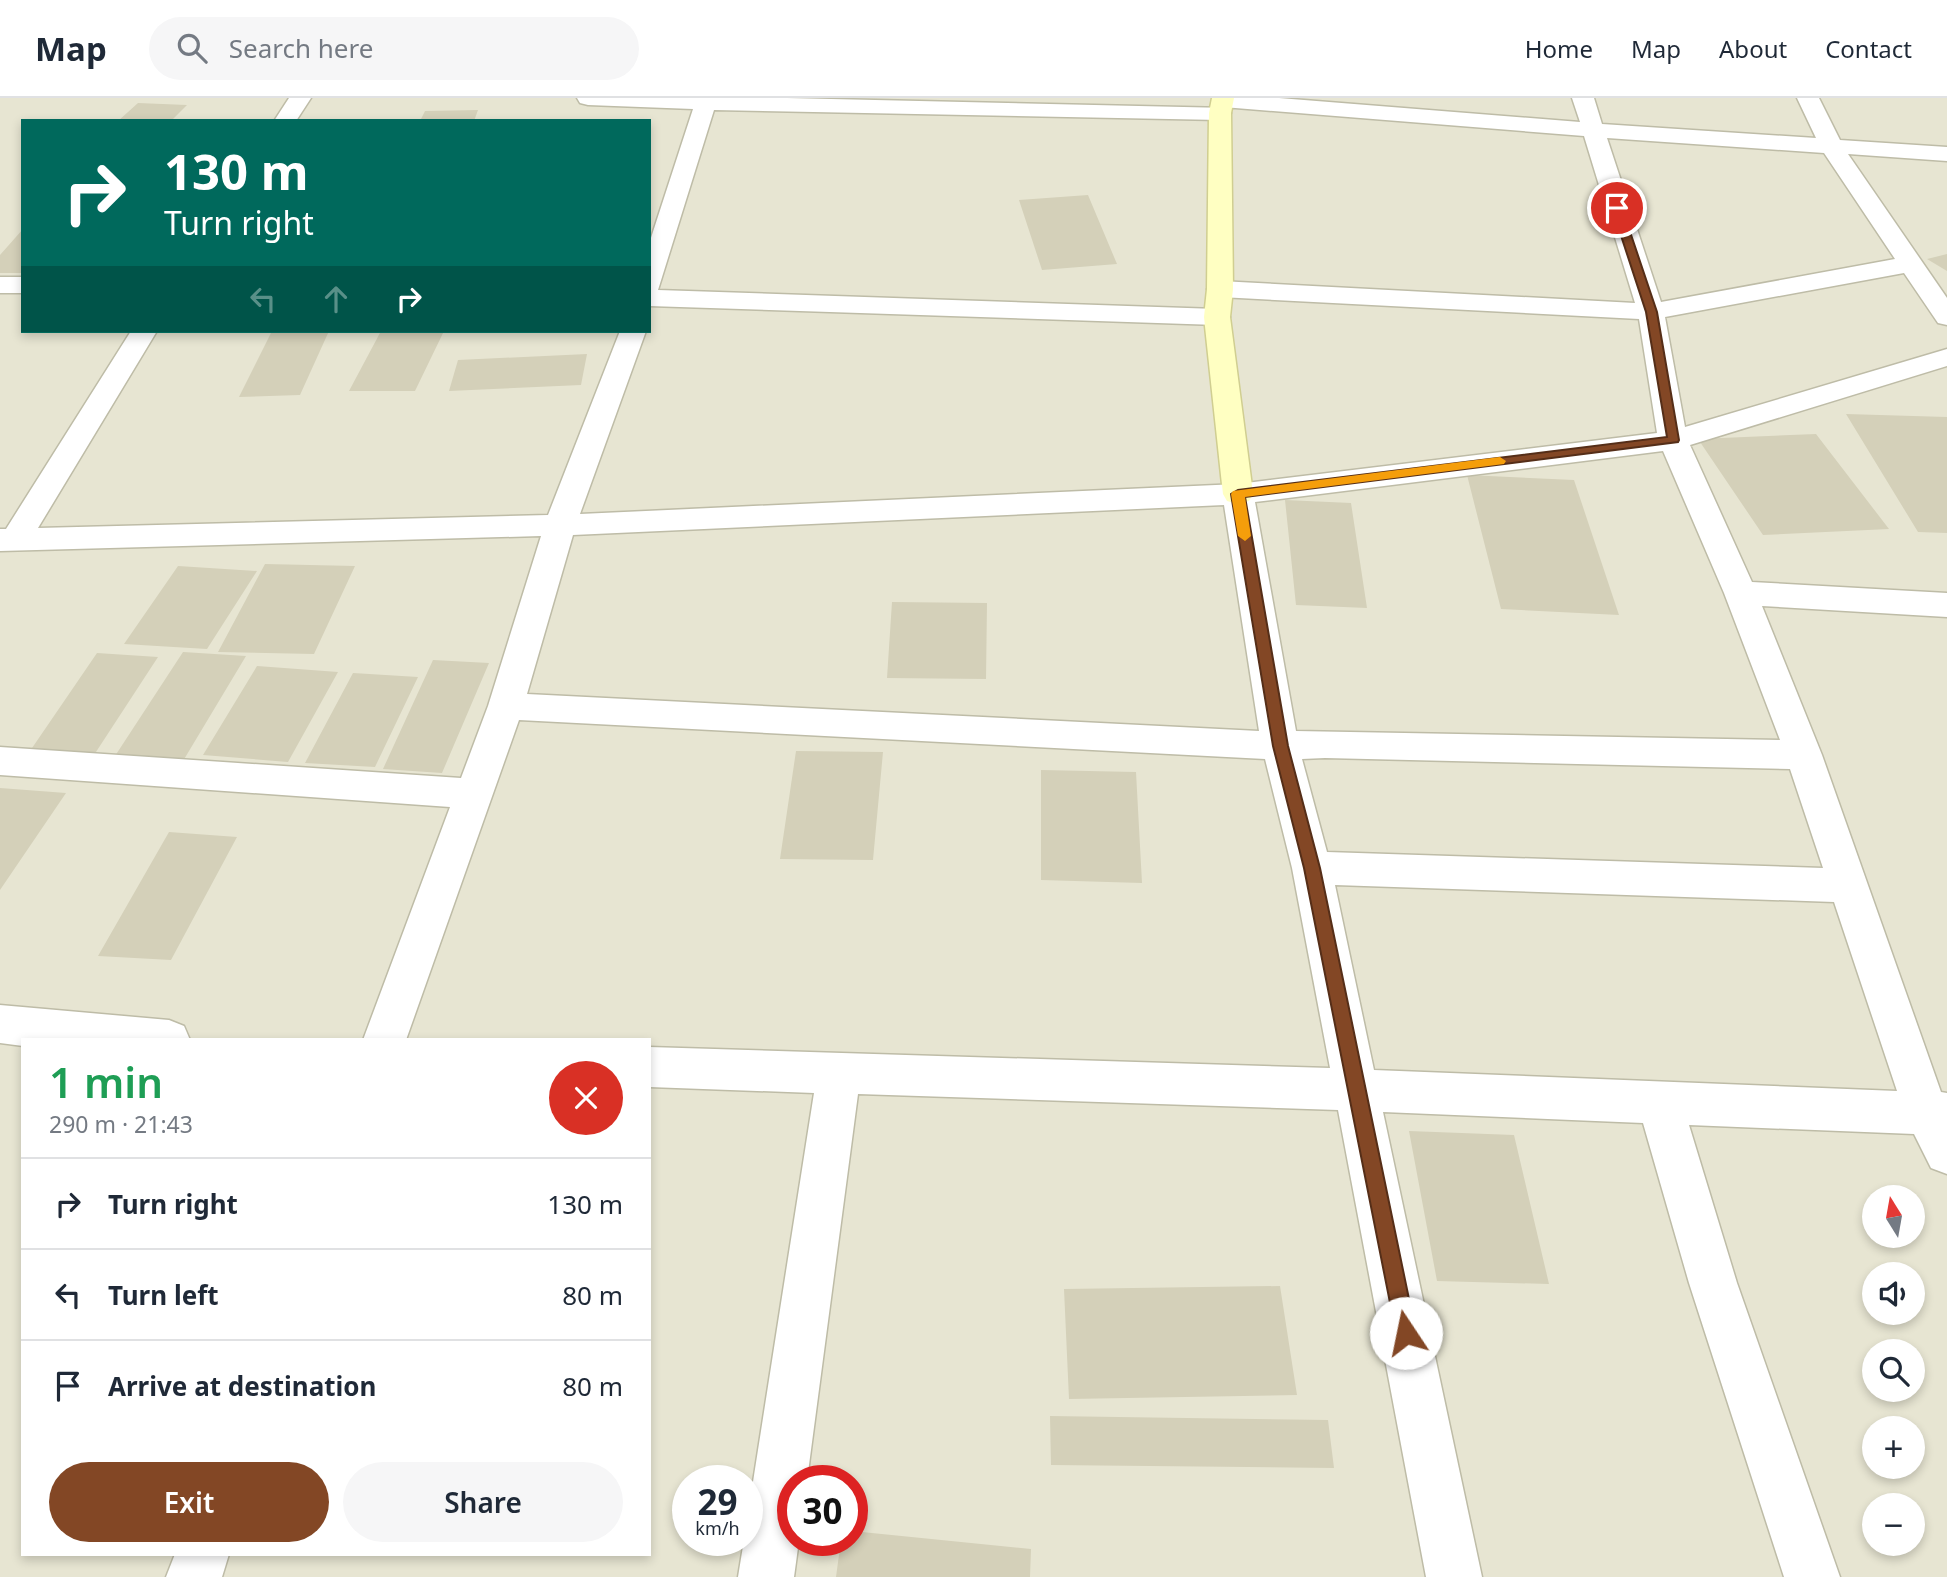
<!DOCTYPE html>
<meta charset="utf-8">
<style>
body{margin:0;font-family:"Noto Sans",sans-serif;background:#f6f6f7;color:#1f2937;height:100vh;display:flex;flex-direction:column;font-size:26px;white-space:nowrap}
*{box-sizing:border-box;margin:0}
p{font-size:23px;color:#747a83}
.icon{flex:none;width:38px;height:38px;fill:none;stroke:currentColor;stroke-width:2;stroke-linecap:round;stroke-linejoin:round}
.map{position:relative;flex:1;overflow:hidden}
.sheet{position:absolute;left:21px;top:940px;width:630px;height:518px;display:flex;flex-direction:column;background:#fff;border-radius:0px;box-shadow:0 4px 10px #0003}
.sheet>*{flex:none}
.banner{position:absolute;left:21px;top:21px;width:630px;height:214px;border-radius:0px;box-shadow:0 4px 10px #0003;background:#00695c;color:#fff;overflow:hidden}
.needle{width:46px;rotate:349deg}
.tools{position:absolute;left:1862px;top:1087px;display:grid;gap:14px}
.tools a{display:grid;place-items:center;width:63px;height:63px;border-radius:50%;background:#fff;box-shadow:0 4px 10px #0003;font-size:35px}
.speed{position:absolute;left:672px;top:1367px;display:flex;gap:14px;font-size:35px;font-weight:700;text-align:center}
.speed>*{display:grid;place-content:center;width:91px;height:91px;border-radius:50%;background:#fff;box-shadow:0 4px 10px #0003;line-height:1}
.speed small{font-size:18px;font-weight:400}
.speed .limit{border:10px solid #d22;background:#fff;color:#111}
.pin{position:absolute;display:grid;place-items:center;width:60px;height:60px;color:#fff;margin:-30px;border:4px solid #fff;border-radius:50%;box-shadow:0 2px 7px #0007}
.me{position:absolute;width:77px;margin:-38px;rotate:349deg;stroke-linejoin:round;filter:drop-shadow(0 0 5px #0008)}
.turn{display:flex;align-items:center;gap:24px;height:147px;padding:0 28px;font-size:32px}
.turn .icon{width:91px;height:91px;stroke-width:2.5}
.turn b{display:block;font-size:49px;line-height:60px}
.lanes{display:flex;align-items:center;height:66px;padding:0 28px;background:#0003;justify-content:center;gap:35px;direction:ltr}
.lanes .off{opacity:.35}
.round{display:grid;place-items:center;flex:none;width:74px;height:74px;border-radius:37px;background:#f6f6f7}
.summary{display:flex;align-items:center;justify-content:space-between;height:119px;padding:0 28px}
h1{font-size:42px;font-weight:600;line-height:52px;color:#1e9e55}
.button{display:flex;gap:14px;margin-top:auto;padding:14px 28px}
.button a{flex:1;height:80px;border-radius:42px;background:#834725;color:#fff;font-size:28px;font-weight:600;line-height:80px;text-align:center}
.button a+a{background:#f6f6f7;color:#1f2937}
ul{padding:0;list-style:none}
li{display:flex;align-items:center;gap:21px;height:91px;padding:0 28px;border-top:2px solid #e0e1e3}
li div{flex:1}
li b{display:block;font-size:26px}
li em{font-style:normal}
header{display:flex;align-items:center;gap:42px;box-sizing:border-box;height:98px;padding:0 35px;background:#fff;border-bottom:2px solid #e0e1e3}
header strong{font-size:33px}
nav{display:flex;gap:38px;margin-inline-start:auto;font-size:24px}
.search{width:490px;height:63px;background:#f6f6f7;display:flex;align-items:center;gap:18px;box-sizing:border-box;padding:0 24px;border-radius:38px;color:#747a83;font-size:26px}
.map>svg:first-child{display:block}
.residential{fill:#e7e5d2;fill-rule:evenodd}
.building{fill:#d4d0b9}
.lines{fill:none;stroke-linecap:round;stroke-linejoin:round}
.street-casing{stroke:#bebca7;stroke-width:3}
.secondary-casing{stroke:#d0ce91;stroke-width:3}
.street{fill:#fff;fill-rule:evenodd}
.secondary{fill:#ffffc2;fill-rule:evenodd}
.route{fill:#834725;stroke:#552e18;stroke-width:2}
.slow{fill:#f59e0b}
</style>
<header>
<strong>Map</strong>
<div class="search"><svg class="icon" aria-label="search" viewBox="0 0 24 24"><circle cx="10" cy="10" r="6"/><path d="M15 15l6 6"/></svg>Search here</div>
<nav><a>Home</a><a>Map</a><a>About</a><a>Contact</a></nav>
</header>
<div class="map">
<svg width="1947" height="1479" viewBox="0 0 1947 1479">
<rect width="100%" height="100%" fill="#f2f2e4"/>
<path class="residential" d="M0,0h1947v1479h-1947zM23,23h626v210h-626zM23,942h626v514h-626zM1874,1099h39v39h-39zM1874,1176h39v38h-39zM1874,1253h39v39h-39zM1874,1330h39v38h-39zM688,1382h59v60h-59zM793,1382h59v60h-59zM1874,1407h39v39h-39z"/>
<path class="building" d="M138,5l49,2 -16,16h-53z
M478,12l-4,11h-54l5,-10z
M1088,97l29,69 -75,6 -23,-70z
M23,131v44h-23v-18z
M1947,156v17l-20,-12z
M272,233h57l-29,64 -61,2z
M381,233h63l-29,60h-66z
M587,256l-6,31 -132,6 9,-31z
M1846,316l101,3v116l-29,-1z
M1816,336l73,95 -126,6 -65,-96z
M1467,377l107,5 45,135 -118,-6z
M1285,402l66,3 16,105 -71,-3z
M265,466l90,2 -41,88 -96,-2z
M178,468l79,5 -50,78 -83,-5z
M892,504l95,1 -1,76 -99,-1z
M183,554l63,4 -63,105 -68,-5z
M97,555l61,4 -64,98 -64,-4z
M433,562l56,3 -47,110 -59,-4z
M257,568l81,6 -50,90 -85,-7z
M353,575l65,4 -43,90 -70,-4z
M796,653l87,1 -10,108 -93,-1z
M1041,672l95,2 6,111 -101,-3z
M0,690l66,5 -66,97z
M169,734l68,5 -66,123 -73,-4z
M1409,1033l105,4 35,149 -112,-3z
M1280,1188l17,109 -228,4 -5,-110z
M1050,1318l278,4 6,48 -283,-3z
M852,1433l179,18 -1,28h-194l5,-37h11z"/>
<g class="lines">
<g class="street-casing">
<path id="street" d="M289,0h22l-15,23h-22z
M577,0h210l441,10 3,5 -3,5 -8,2 -506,-10 -56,180 559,19 9,2 4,6 -4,6 -9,2 -568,-19v-62l44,-135 -105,-4 -8,-2z
M1214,0h65l301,24 -8,-24h22l8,26 214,14 -19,-40h22l21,42 107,7v14l-99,-7 99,144v27l-9,-2 -34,-50 -239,44 20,110 262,-78v17l-257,79 62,137 195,11v24l-185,-11 60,149 119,337 6,1v81l-16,-6 -17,-34 -225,-9 48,158 103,294h-56l-95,-294 -46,-160 -260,-11 99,465h-56l-88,-467 -480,-16 -51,386h-14v60h6l-5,37h-56l6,-37h3v-20l67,-427 -165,-6v-40l681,21 -38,-200 -27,-109 -746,-39 -113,320h-43l87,-233 -450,-32v-28l461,31 27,-72 53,-170 -541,15v-22h6l125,-198h26l-119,197 510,-13 72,-184h26l-66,183 658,-30 419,-51 -18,-114 -419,-22 -9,-2 -4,-6 4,-6 9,-2 415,22 -51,-167 -361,-29 -8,-2zM1607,40l217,15 71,106 -234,43zM1663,353l61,142 56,147 -484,-9 -41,-229zM1224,407l35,226 -732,-37 46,-159zM1325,660l465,11 33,99 -496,-16 -25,-93zM1335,787l499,17 63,189 -523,-21z
M0,179h23v16h-23z
M0,907l169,15 15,6 6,14h-167v6l-23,-3z
M175,1456h54l-7,23h-56z"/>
</g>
<g class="secondary-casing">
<path id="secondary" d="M1212,0h22l-3,15 2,176 -3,28 23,177 -4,7 -11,3 -11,-3 -4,-7 -19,-177 3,-28 2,-176z"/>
</g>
<use href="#street" class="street"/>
<use href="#secondary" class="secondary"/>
</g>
<path class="route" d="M1617,107l5,3 35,104 22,128 -1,2 -433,55 43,249 32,122 96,465 -3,8 -7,3 -7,-3 -3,-8 -92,-465 -31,-122 -42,-252 7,-4 429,-53 -21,-125 -34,-104z"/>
<path class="slow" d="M1500,359l6,4 -2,3 -259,33 6,39 -6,5 -7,-5 -7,-42 2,-3z"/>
</svg>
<div class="tools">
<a><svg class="needle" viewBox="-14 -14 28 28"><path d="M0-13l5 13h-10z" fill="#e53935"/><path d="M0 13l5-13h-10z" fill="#747a83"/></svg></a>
<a><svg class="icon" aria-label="sound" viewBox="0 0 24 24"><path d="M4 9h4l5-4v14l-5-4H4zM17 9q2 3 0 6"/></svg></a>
<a><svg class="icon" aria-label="search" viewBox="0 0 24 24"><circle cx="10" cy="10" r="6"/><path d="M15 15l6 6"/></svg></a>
<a>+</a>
<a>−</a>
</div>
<div class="speed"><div>29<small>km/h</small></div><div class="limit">30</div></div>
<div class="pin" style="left:1617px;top:110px;background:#d93025"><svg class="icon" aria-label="arrive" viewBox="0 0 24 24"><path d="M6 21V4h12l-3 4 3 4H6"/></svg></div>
<svg class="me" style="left:1406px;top:1235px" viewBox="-20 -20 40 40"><circle r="19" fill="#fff"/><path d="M0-13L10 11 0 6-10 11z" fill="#834725"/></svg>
<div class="banner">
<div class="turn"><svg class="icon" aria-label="right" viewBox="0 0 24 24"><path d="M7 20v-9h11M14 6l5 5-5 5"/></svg><div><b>130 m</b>Turn right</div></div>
<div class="lanes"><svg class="icon off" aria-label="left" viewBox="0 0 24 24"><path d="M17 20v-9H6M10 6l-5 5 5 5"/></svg><svg class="icon off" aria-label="ahead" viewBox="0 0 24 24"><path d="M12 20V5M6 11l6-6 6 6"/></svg><svg class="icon" aria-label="right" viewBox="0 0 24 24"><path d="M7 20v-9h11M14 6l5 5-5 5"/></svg></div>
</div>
<section class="sheet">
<div class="summary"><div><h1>1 min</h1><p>290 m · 21:43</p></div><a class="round" style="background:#d93025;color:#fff"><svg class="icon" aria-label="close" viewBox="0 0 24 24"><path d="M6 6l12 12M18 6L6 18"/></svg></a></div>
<ul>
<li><svg class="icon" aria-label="right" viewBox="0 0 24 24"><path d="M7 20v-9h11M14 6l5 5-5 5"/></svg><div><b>Turn right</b></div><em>130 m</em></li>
<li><svg class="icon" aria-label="left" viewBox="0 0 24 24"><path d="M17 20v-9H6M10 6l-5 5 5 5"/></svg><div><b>Turn left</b></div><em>80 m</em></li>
<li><svg class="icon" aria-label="arrive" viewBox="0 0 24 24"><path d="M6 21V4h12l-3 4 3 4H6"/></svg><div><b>Arrive at destination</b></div><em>80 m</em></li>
</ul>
<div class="button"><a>Exit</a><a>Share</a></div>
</section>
</div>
